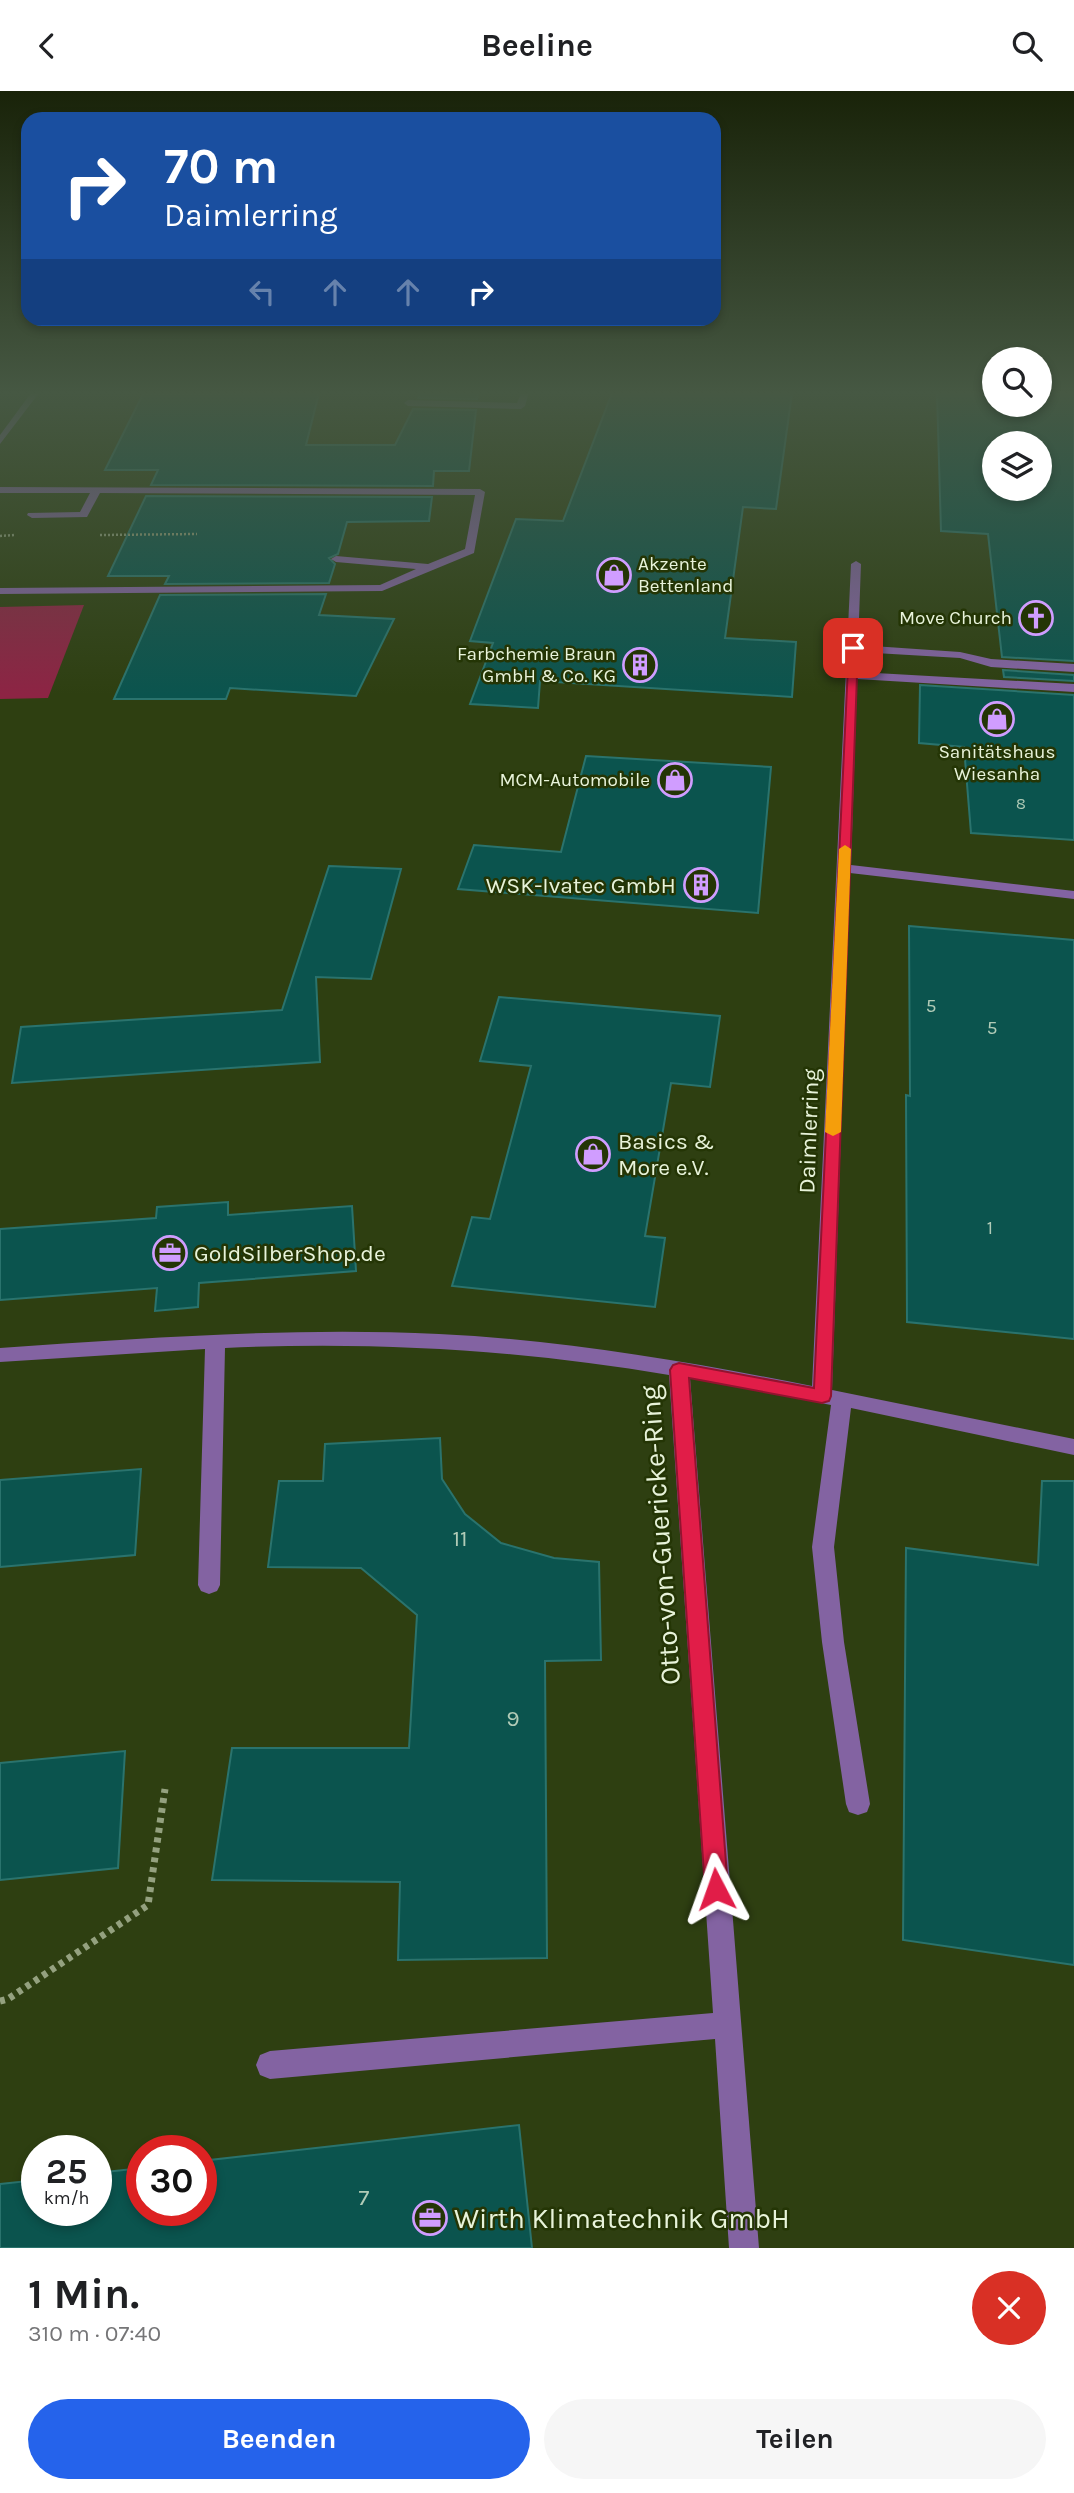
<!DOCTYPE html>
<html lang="de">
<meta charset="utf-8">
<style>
body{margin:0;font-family:Karla,sans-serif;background:#f6f6f6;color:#202124;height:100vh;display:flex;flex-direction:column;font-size:26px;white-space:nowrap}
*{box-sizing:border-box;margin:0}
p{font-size:23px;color:#757577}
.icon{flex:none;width:38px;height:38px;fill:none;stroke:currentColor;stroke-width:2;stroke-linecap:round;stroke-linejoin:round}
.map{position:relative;height:2157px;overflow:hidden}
.details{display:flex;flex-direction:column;background:#fff;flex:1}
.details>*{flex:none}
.top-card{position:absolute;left:21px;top:21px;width:700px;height:214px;border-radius:21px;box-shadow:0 4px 10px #0003;background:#1a4fa0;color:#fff;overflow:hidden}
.fabs{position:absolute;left:982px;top:256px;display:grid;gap:14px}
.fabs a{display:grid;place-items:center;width:70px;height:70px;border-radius:50%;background:#fff;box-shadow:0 4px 10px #0003;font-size:35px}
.speed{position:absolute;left:21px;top:2044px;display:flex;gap:14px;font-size:35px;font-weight:700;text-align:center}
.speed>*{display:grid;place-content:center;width:91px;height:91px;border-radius:50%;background:#fff;box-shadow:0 4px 10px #0003;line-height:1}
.speed small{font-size:18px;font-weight:400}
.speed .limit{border:10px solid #d22;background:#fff;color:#111}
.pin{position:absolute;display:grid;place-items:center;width:60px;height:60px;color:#fff;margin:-30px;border-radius:14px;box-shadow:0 4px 10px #0006}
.me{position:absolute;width:77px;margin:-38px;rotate:356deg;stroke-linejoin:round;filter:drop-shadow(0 0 5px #0008)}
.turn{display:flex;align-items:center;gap:24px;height:147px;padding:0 28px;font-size:32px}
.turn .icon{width:91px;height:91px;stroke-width:2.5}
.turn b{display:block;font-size:49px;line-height:60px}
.lanes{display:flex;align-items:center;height:66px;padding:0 28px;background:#0003;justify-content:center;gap:35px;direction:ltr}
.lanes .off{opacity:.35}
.round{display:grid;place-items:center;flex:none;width:74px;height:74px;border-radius:37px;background:#f6f6f6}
.headline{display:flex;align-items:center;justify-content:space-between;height:119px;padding:0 28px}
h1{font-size:42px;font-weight:700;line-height:52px}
.cta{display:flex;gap:14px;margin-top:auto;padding:14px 28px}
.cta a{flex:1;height:80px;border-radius:42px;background:#2563eb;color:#fff;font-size:28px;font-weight:700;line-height:80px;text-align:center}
.cta a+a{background:#f6f6f6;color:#202124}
header{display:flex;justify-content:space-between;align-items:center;height:91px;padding:0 28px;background:#fff;font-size:32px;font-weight:700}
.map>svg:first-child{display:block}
.green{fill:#8d2444}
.building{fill:#0b544e;stroke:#2a736d;stroke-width:2;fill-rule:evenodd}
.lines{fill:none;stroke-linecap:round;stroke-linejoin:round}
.path-far1{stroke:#94a17f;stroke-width:2.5;stroke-dasharray:2 2;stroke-linecap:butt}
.path{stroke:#94a17f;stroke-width:7;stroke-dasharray:5 5;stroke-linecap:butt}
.minor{fill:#8363a2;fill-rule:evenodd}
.route{fill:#e11d48;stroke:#92132f;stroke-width:2}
.slow{fill:#f59e0b}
.labels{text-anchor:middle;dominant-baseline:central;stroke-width:5;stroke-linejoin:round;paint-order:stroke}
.far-number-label{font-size:16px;fill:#b1cbb7}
.far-poi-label{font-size:19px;fill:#e8f3da;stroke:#243505;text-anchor:end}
.number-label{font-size:19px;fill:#b1cbb7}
.poi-label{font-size:23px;fill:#e8f3da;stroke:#243505;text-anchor:start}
.street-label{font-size:23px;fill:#e8f3da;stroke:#243505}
.near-number-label{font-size:23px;fill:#b1cbb7}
.near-street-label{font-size:28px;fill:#e8f3da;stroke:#243505}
.near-poi-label{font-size:28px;fill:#e8f3da;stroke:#243505;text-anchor:start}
</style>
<header><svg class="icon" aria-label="back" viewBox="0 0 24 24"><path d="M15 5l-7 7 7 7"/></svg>Beeline<svg class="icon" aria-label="search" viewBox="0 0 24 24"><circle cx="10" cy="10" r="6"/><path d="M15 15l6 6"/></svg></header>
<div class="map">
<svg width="1074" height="2157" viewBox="0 0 1074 2157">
<rect width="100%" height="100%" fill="#2e3f11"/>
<path class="green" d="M84,514l-36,93 -48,1v-92z"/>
<path class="building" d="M319,302l-13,52h89l18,-36 63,1 -7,61h-35l-1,15 -282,-1 7,-15h-53l38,-76z
M420,302h58l-1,6 -59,-1z
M612,302h180l-16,116 -33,-2 -18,131 71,4 -4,55 -252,-16 -2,27 -68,-4 23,-61 -23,-2 46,-122 47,2z
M937,302h57v11h46v-11h34v268l-72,-4 -14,-123 -47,-3zM994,352h46v45h-46z
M146,405l286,1 -3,24 -82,1 -9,32 -9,4 6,6 -6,19 -164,1 4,-8h-61z
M326,503l-7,21 75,4 -38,77 -126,-8 -4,11h-112l46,-104z
M1003,579l71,5v6l-70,-4z
M920,594l154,10v145l-103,-7 -7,-86 -45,-4z
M586,665l185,11 -13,146 -300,-24 16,-44 87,7z
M329,775l72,3 -30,110 -55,-2 4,85 -308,21 9,-56 261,-17z
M909,835l165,14v399l-167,-17 -1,-227 4,1z
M499,906l221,19 -10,71 -39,-4 -26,153 20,2 -10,69 -203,-21 20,-69 18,2 41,-153 -51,-5z
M228,1111v13l124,-9 4,65 -157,12 -1,24 -43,4 2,-23 -157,12v-71l156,-11 1,-11z
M440,1347l2,41 23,35 36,29 53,15 45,4 2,98 -56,1 2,297 -149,2 2,-78 -188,-2 20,-132h177l8,-133 -56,-47 -93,-1 11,-86h44l2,-37z
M141,1378l-6,86 -135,12v-87z
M1042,1390h32v484l-171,-25 3,-392 132,17z
M125,1660l-7,117 -118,12v-117z
M519,2034l13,123h-532v-64l37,-4v30h59v-37l46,-5v42h59v-49z"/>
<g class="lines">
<path class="path-far1" d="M100,444l97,-1
M0,445l15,-1"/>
<path class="path" d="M0,1910l8,-2 140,-94 17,-116"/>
<path class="minor" d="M31,302h8l-39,51v-9z
M521,302h8l-4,13 -4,3 -113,-3 -4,-3 4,-3 109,3z
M0,396l480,2 5,3 -11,61 -92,38 -382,3v-6l380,-3 36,-16 -80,-7 -5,-3 5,-3 92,8 37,-15 10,-54 -375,-2 -13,24 -55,1 -5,-3 1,-2 52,-1 10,-19h-90z
M856,470l5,3 -3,81 102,7 31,7 83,5v8l-83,-5 -31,-9 -102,-6v20l216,12v8l-217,-13 -6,186 223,26v8l-224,-26 -18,517 242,49v16l-223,-47 -17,139 10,95 26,162 -3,8 -9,3 -9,-3 -3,-8 -24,-162 -10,-95 19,-142 -141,-27 69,870h-30l-14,-209 -445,40 -10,-4 -4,-10 4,-10 10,-4 443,-38 -44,-638c-147,-25 -295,-34 -444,-27l-5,237 -3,6 -8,3 -8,-3 -3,-6 7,-236 -205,13v-14c147,-10 292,-21 439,-14 125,6 251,28 373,52l39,-822z"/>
</g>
<linearGradient id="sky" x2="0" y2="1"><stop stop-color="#192309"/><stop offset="0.5" stop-color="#465843"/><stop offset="1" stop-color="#465843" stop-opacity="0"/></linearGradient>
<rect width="1074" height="604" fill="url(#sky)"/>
<path class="route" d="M849,554l9,3 -27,748 -2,5 -7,2 -133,-25 39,511 -3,7 -9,4 -8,-4 -3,-7 -35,-519 3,-5 6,-2 135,25z"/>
<path class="slow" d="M845,754l6,4 -10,283 -8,4 -8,-4 14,-283z"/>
<defs>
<g id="shop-ring" transform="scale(1.75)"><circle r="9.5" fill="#243505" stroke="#d09dff" stroke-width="1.5"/><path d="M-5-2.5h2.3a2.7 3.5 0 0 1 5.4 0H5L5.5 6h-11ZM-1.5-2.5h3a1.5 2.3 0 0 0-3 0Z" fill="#d09dff"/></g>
<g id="church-ring" transform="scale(1.75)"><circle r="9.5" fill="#243505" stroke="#d09dff" stroke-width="1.5"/><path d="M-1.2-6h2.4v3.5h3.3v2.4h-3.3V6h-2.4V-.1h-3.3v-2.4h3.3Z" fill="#d09dff"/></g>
<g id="building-ring" transform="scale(1.75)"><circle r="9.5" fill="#243505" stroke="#d09dff" stroke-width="1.5"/><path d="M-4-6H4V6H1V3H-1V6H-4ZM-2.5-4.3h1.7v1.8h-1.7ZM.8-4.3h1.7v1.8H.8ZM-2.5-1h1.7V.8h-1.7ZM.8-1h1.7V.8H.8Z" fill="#d09dff"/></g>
<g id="office-ring" transform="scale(1.75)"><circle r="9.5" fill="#243505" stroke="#d09dff" stroke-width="1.5"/><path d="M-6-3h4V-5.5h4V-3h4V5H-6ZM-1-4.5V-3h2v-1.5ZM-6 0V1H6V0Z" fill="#d09dff"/></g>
</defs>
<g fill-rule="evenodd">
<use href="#shop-ring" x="614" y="484"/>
<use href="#church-ring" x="1036" y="527"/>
<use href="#building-ring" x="640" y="574"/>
<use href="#shop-ring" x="997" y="628"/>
<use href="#shop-ring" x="675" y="689"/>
<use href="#building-ring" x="701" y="794"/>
<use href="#shop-ring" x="593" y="1063"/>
<use href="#office-ring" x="170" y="1162"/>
<use href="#office-ring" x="430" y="2127"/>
</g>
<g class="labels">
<g class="far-number-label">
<text x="1021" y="712">8</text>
</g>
<g class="far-poi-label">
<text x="638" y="473" text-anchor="start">Akzente<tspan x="638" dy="22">Bettenland</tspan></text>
<text x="1012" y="527">Move Church</text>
<text x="616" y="563">Farbchemie Braun<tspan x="616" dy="22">GmbH &amp; Co. KG</tspan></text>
<text x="997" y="661" text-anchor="middle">Sanitätshaus<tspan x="997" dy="22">Wiesanha</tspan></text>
<text x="650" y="689">MCM-Automobile</text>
</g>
<g class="number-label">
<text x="931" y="915">5</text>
<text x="992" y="937">5</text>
<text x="990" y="1137">1</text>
</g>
<g class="poi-label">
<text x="676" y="794" text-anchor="end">WSK-Ivatec GmbH</text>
<text x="618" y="1050">Basics &amp;<tspan x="618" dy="26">More e.V.</tspan></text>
<text x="194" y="1162">GoldSilberShop.de</text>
</g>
<g class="street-label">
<text transform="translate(809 1040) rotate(-88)">Daimlerring</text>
</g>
<g class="near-number-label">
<text x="460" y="1447">11</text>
<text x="513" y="1627">9</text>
<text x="364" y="2106">7</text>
</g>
<g class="near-street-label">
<text transform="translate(660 1444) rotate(-94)">Otto-von-Guericke-Ring</text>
</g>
<g class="near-poi-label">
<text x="454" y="2127">Wirth Klimatechnik GmbH</text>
</g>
</g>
</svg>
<div class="fabs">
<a><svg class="icon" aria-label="search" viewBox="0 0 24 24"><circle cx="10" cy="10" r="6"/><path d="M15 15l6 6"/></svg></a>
<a><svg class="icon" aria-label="layers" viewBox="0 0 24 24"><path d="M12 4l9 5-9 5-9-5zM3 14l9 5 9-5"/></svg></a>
</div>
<div class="speed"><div>25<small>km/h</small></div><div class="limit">30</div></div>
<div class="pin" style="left:853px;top:557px;background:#d93025"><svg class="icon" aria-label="arrive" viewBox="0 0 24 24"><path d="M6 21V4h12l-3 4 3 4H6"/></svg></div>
<svg class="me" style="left:716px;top:1798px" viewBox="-20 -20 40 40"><path d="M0-17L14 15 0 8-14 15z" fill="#e11d48" stroke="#fff" stroke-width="4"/></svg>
<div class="top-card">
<div class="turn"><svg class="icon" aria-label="right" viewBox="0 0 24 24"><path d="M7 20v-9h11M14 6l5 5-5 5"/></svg><div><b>70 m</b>Daimlerring</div></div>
<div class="lanes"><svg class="icon off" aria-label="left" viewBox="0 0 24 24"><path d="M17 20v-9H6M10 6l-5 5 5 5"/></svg><svg class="icon off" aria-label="ahead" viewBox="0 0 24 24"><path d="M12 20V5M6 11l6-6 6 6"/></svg><svg class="icon off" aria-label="ahead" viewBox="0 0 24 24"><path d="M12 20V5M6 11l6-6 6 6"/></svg><svg class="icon" aria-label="right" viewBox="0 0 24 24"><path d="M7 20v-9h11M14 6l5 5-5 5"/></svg></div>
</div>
</div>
<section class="details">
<div class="headline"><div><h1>1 Min.</h1><p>310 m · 07:40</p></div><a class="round" style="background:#d93025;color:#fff"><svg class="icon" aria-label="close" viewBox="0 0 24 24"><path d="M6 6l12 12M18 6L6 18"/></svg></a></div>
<div class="cta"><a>Beenden</a><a>Teilen</a></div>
</section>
